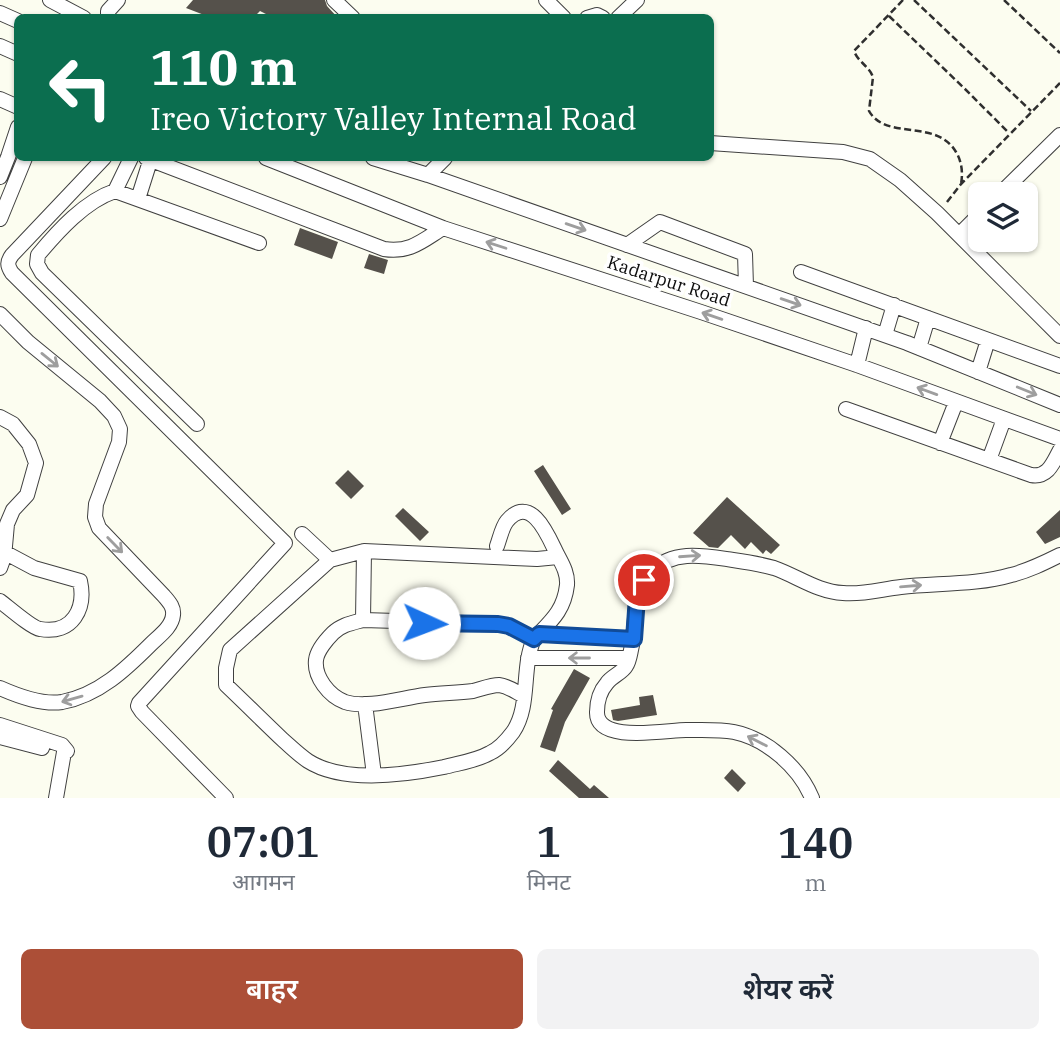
<!DOCTYPE html>
<html lang="hi">
<meta charset="utf-8">
<style>
body{margin:0;font-family:"IBM Plex Serif","Noto Sans Devanagari",serif;background:#f2f2f3;color:#1f2937;height:100vh;display:flex;flex-direction:column;font-size:26px;white-space:nowrap}
*{box-sizing:border-box;margin:0}
p{font-size:23px;color:#747a83}
.icon{flex:none;width:38px;height:38px;fill:none;stroke:currentColor;stroke-width:2;stroke-linecap:round;stroke-linejoin:round}
.map{position:relative;height:798px;overflow:hidden}
.details{display:flex;flex-direction:column;background:#fff;flex:1}
.details>*{flex:none}
.banner{position:absolute;left:14px;top:14px;width:700px;height:147px;border-radius:10px;box-shadow:0 2px 5px #0004;background:#0b6e4f;color:#fff;overflow:hidden}
.controls{position:absolute;left:968px;top:182px;display:grid;gap:14px}
.controls a{display:grid;place-items:center;width:70px;height:70px;border-radius:10px;background:#fff;box-shadow:0 2px 5px #0004;font-size:35px}
.pin{position:absolute;display:grid;place-items:center;width:60px;height:60px;color:#fff;margin:-30px;border:4px solid #fff;border-radius:50%;box-shadow:0 2px 7px #0007}
.me{position:absolute;width:77px;margin:-38px;rotate:92deg;stroke-linejoin:round;filter:drop-shadow(0 0 5px #0008)}
.turn{display:flex;align-items:center;gap:24px;height:147px;padding:0 21px;font-size:32px}
.turn .icon{width:91px;height:91px;stroke-width:2.5}
.turn b{display:block;font-size:49px;line-height:60px}
.eta{display:flex;justify-content:space-evenly;align-items:center;height:119px;text-align:center}
.eta b{font-size:42px;font-weight:600;line-height:49px}
.button{display:flex;gap:14px;margin-top:auto;padding:14px 21px}
.button a{flex:1;height:80px;border-radius:10px;background:#ac4f37;color:#fff;font-size:28px;font-weight:600;line-height:80px;text-align:center}
.button a+a{background:#f2f2f3;color:#1f2937}
.map>svg:first-child{display:block}
.building{fill:#55514b}
.lines{fill:none;stroke-linecap:round;stroke-linejoin:round}
.minor-casing{stroke:#404040;stroke-width:16}
.path{stroke:#2f2f2f;stroke-width:2.5;stroke-dasharray:7 3.5;stroke-linecap:butt}
.minor{stroke:#fff;stroke-width:14}
.oneway{stroke:#9e9e9e}
.route-casing{stroke:#114b97;stroke-width:18}
.route{stroke:#1a73e8;stroke-width:12}
.labels{text-anchor:middle;dominant-baseline:central;stroke-width:7;stroke-linejoin:round;paint-order:stroke}
.street-label{font-size:18px;fill:#0d0d0d;stroke:#fff}
</style>
<div class="map">
<svg width="1060" height="798" viewBox="0 0 1060 798">
<rect width="100%" height="100%" fill="#fcfdf0"/>
<path class="building" d="M193,0h132l2,6 11,12h-57l-2,-2h-9l-10,-5 -7,7h-41l-26,-10z
M300,228l38,14 -6,17 -38,-14z
M369,254l19,6 -4,14 -20,-6z
M543,465l28,44 -9,6 -28,-44z
M348,470l16,16 -13,13 -16,-16z
M727,497l53,48 -9,9 -5,-4 -3,4 -12,-12 -6,7 -14,-14 -13,13 -9,-1 -16,-14z
M403,508l26,24 -9,9 -25,-25z
M1060,510v27l-15,7 -9,-12z
M574,669l16,9 -25,44 -10,30 -15,-5 13,-37 -2,-1z
M653,695l4,20 -39,6 -5,-1 -2,-10 29,-5 -1,-8z
M558,760l32,29 4,-4 15,13h-30l-30,-27z
M732,769l14,14 -8,9 -14,-14z"/>
<g class="lines">
<g class="minor-casing">
<path id="minor" d="M50,0l34,18
M334,0l19,18
M546,0l18,18
M0,13l18,8
M108,17v-6l10,-11
M587,18l10,-3 6,3
M618,18l19,-18
M0,46l18,8
M0,99l18,8
M710,143l133,9 27,7 30,21 37,33 123,123
M104,158l-92,97c-5,7 -5,10 0,18l273,270 -146,160 -1,3 4,6 84,86
M146,158l238,91c26,4 38,-8 59,-21
M266,158l177,70 258,84 156,53 203,74
M373,158l55,17 479,168 153,62
M428,175l17,-17
M0,177l8,-20 10,-30
M115,191l16,-33
M1000,194l60,-59
M138,199l13,-41
M0,219l25,-61
M959,235l21,-21
M627,245l33,-23 85,32 1,32
M801,272l259,94
M0,314l28,28 72,59 14,15 6,13 -1,13 -23,62 -1,13 4,11 65,68c5,6 10,11 9,19 -1,12 -14,21 -22,29 -25,25 -52,51 -89,58 -19,3 -44,-6 -62,-14
M885,335l9,-30
M919,348l9,-30
M857,365l9,-37
M978,372l10,-32
M846,409l185,66c17,3 22,-12 29,-25
M0,417l13,7 16,20 7,19 -9,32 -14,15 -6,14 -3,33 -4,11
M197,424l-155,-151 -5,-9 1,-9c20,-24 47,-54 77,-64l144,52
M940,443l16,-41
M989,460l15,-41
M302,534l28,26 34,-9 173,8 21,-2
M497,546c3,-8 5,-19 10,-25 23,-27 40,12 48,29 5,11 13,21 12,35 -3,26 -16,36 -33,54
M330,560l-100,90 -4,18v17c19,18 38,37 57,55 8,7 16,15 25,21 36,23 97,14 136,6 15,-4 32,-6 46,-14 9,-4 17,-13 23,-21 18,-26 8,-65 21,-93 -12,-7 -22,-13 -36,-15l-135,-4c-11,3 -22,5 -30,13 -6,6 -16,18 -17,27 -2,17 13,36 29,42 22,7 56,-4 80,-7 16,-2 32,-2 48,-4 8,-2 18,-6 26,-6 9,1 17,7 25,11
M0,601c8,6 32,27 40,28 33,6 46,-21 40,-48l-46,-13 -30,-16
M363,620l1,-69
M539,634l95,5
M528,658h101
M365,704l9,71
M0,725l62,20 5,6
M0,737l42,11
M56,798l8,-46
M812,798c-13,-31 -45,-59 -78,-66 -15,-3 -33,-2 -48,-2 -20,0 -90,14 -89,-18 0,-10 3,-21 10,-29 5,-7 15,-10 19,-17 3,-4 4,-11 5,-16 7,-27 -1,-58 21,-79 22,-22 53,-15 81,-11 14,2 27,4 41,8 23,8 44,24 69,25 20,2 39,-4 58,-6 36,-4 76,-2 110,-12 17,-4 33,-12 49,-20"/>
</g>
<path class="path" d="M903,0l-49,51c4,11 15,15 19,26l-4,34c17,30 67,7 87,41 6,10 7,21 5,32
M914,0l117,111
M1004,0l56,53
M889,16l76,73 44,44
M265,18l1,-4
M267,18l1,-3
M947,202l14,-18 99,-101"/>
<use href="#minor" class="minor"/>
</g>
<defs><path id="oneway-shaft" d="M-6 0H5M1.5-3L5.5 0L1.5 3" fill="none" stroke-width="1.6" stroke-linecap="round" stroke-linejoin="round" transform="scale(1.75)"/></defs>
<g class="oneway">
<use href="#oneway-shaft" transform="translate(576 227) rotate(19)"/>
<use href="#oneway-shaft" transform="translate(496 245) rotate(-162)"/>
<use href="#oneway-shaft" transform="translate(791 302) rotate(19)"/>
<use href="#oneway-shaft" transform="translate(712 316) rotate(-161)"/>
<use href="#oneway-shaft" transform="translate(50 360) rotate(39)"/>
<use href="#oneway-shaft" transform="translate(927 391) rotate(-160)"/>
<use href="#oneway-shaft" transform="translate(1027 391) rotate(22)"/>
<use href="#oneway-shaft" transform="translate(115 545) rotate(46)"/>
<use href="#oneway-shaft" transform="translate(690 556) rotate(-4)"/>
<use href="#oneway-shaft" transform="translate(911 586) rotate(-5)"/>
<use href="#oneway-shaft" transform="translate(579 658) rotate(-180)"/>
<use href="#oneway-shaft" transform="translate(72 699) rotate(164)"/>
<use href="#oneway-shaft" transform="translate(757 741) rotate(-153)"/>
</g>
<g class="lines">
<g class="route-casing">
<path id="route" d="M424,623l74,1 11,2 25,13 5,-5 95,5 3,-42 7,-17"/>
</g>
<use href="#route" class="route"/>
</g>
<g class="labels">
<g class="street-label">
<text transform="translate(669 281) rotate(18)">Kadarpur Road</text>
</g>
</g>
</svg>
<div class="controls">
<a><svg class="icon" aria-label="layers" viewBox="0 0 24 24"><path d="M12 4l9 5-9 5-9-5zM3 14l9 5 9-5"/></svg></a>
</div>
<div class="pin" style="left:644px;top:580px;background:#d93025"><svg class="icon" aria-label="arrive" viewBox="0 0 24 24"><path d="M6 21V4h12l-3 4 3 4H6"/></svg></div>
<svg class="me" style="left:424px;top:623px" viewBox="-20 -20 40 40"><circle r="19" fill="#fff"/><path d="M0-13L10 11 0 6-10 11z" fill="#1a73e8"/></svg>
<div class="banner">
<div class="turn"><svg class="icon" aria-label="left" viewBox="0 0 24 24"><path d="M17 20v-9H6M10 6l-5 5 5 5"/></svg><div><b>110 m</b>Ireo Victory Valley Internal Road</div></div>
</div>
</div>
<section class="details">
<div class="eta">
<div><b>07:01</b><p>आगमन</p></div>
<div><b>1</b><p>मिनट</p></div>
<div><b>140</b><p>m</p></div>
</div>
<div class="button"><a>बाहर</a><a>शेयर करें</a></div>
</section>
